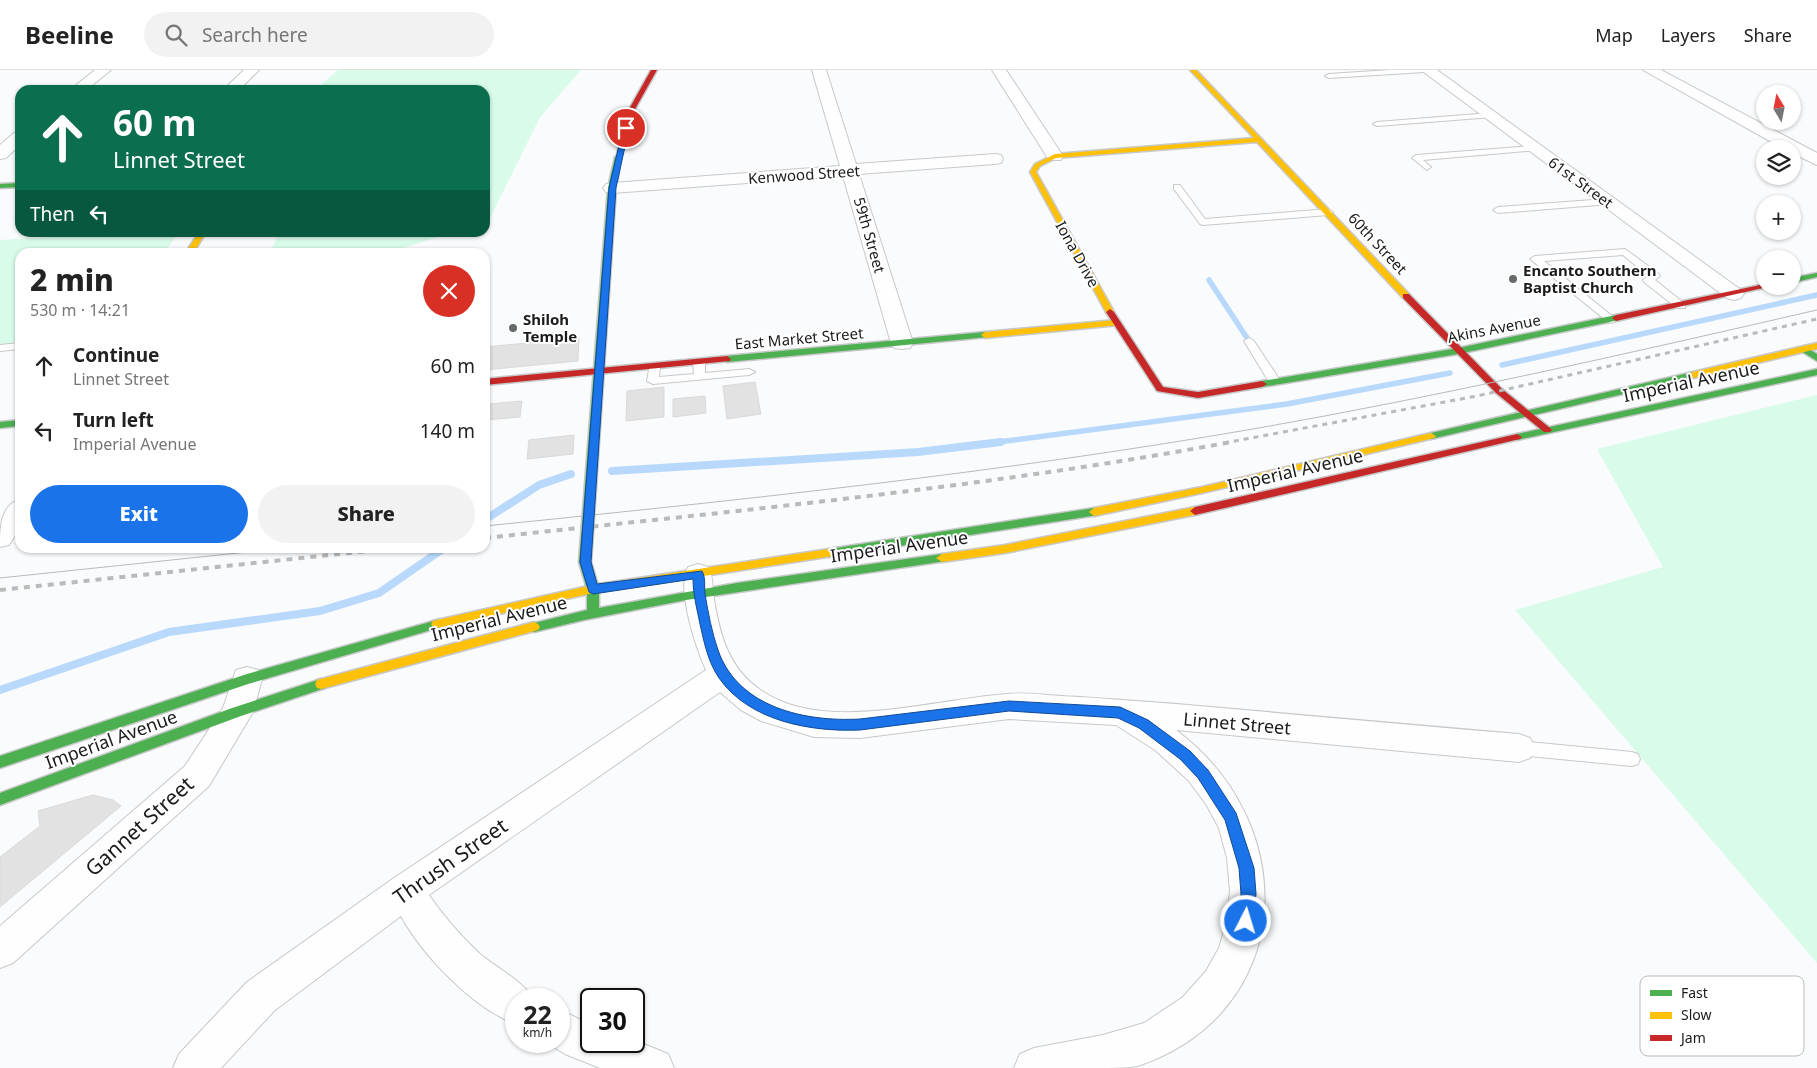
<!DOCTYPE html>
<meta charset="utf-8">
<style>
body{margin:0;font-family:"Noto Sans",sans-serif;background:#f2f2f2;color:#222;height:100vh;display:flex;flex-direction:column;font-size:19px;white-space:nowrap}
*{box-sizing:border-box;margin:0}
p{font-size:16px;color:#767676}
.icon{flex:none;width:28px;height:28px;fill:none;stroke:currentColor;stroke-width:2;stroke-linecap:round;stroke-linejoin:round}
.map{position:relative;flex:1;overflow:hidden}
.sheet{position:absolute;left:15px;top:178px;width:475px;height:305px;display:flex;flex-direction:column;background:#fff;border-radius:15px;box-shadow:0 1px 4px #0004}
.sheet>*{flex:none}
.hud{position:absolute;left:15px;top:15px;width:475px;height:152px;border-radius:15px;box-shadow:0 1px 4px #0004;background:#0b6e4f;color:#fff;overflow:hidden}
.needle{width:32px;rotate:350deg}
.fabs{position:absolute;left:1756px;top:15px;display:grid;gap:10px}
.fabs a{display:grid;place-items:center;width:45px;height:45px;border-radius:50%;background:#fff;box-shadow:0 1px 4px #0004;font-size:25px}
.speed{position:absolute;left:505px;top:918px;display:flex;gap:10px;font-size:25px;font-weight:700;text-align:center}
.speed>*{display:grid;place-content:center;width:65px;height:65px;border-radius:50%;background:#fff;box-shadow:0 1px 4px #0004;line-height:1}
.speed small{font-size:12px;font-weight:400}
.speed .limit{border:2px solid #111;border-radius:8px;background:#fff;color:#111}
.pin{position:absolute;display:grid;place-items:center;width:42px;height:42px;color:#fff;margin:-21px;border:2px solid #fff;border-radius:50%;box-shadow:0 1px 5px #0007}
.me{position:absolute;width:55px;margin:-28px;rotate:5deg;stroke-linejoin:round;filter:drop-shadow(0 0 4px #0008)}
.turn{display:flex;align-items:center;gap:18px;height:105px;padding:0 15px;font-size:22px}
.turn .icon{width:65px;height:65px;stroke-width:2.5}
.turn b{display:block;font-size:35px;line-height:42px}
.then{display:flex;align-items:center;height:48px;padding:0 15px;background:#0003;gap:10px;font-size:19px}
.round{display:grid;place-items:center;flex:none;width:52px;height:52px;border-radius:26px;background:#f2f2f2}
.headline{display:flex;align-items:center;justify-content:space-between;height:85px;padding:0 15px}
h1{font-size:30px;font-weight:800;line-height:38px}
.action{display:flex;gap:10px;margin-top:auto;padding:10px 15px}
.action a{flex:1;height:58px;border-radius:30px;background:#1a73e8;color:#fff;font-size:20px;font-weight:800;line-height:58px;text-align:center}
.action a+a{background:#f2f2f2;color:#222}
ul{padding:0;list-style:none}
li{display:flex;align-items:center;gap:15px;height:65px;padding:0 15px}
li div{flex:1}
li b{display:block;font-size:19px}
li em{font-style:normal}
header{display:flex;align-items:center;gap:30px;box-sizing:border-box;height:70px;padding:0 25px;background:#fff;border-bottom:1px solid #e0e0e0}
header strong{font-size:24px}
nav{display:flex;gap:28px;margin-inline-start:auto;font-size:18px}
.search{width:350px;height:45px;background:#f2f2f2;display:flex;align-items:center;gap:12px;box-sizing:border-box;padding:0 18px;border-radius:28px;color:#767676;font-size:19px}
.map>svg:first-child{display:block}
.green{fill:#d8fbea}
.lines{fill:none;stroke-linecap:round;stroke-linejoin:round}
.stream-far1{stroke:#b8d9fb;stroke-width:5.5}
.stream{stroke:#b8d9fb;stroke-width:8}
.building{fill:#e3e2e3;stroke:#d9d9d9}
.lane-casing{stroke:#c7c8c9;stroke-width:2}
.street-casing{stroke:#c7c8c9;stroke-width:2}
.fast-casing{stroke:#c7c8c9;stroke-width:3}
.slow-casing{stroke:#c7c8c9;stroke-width:3}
.jam-casing{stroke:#c7c8c9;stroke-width:3}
.lane{fill:#fefeff;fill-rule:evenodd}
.street{fill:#fefeff;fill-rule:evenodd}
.fast{fill:#4caf50;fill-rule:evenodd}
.slow{fill:#ffc107;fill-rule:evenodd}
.jam{fill:#c62828;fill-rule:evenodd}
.tram{stroke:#bababb;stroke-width:1}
.rail-far1{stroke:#bababb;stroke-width:3;stroke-dasharray:5 5;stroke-linecap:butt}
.rail{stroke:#bababb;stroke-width:4;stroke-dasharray:6 6;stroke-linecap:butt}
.route{fill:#1a73e8;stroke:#114b97}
.poi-dot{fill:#68696a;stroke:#fff;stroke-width:2}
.labels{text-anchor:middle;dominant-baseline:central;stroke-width:4;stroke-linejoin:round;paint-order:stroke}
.far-street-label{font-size:15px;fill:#1a1b1c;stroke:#fff}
.far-poi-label{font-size:15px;font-weight:bold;fill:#1a1b1c;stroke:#fff;text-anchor:start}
.street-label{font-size:18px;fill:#1a1b1c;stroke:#fff}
.near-street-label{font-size:21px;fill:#1a1b1c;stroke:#fff}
.key{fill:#fff;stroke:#babbbb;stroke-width:1}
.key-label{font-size:14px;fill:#1a1b1c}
</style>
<header>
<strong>Beeline</strong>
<div class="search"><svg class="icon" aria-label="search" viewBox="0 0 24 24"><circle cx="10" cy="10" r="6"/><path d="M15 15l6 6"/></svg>Search here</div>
<nav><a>Map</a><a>Layers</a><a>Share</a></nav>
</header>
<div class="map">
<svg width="1817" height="998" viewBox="0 0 1817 998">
<rect width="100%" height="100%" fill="#f9fbfc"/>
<path class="green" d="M338,0h243l-41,47 -51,103 -4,1v-131h-170z
M120,163h58l-13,19h-145v91l-20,2v-105z
M279,163v-1l171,1 -59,19h-121z
M1817,325v568l-302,-353 148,-43 -66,-118z"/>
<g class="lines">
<path class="stream-far1" d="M1209,210l40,61
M1502,295l315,-70
M991,373l296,-39 163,-31"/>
<path class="stream" d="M612,401l306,-19 83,-10
M486,449l53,-34 32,-11
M0,620l169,-58 151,-21 59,-18 65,-45"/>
</g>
<path class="building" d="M579,268l-1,23 -93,9v-23z
M755,312l6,32 -34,5 -4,-33z
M664,317v30l-38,4 1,-30z
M705,326l1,17 -33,4v-18z
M522,331l-2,16 -34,3 2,-16z
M574,365l-1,19 -46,5 2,-19z
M93,725l20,5 8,6 -121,101v-50l40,-31 -2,-15z"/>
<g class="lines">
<g class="lane-casing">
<path id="lane" d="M1390,0h38l-4,2 -95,6 -4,-2 4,-2z
M1490,43h3v4l-116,9 -4,-2 4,-2z
M1534,76h3v4l-114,10 8,7 -4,3 -15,-12 4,-3z
M1174,115h6l25,34 123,-10 5,3 -5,3 -125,10 -3,-1 -26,-35z
M1607,129l4,3 -1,2 -112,9 -5,-3 5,-3z
M1625,179l34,25 1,2 -5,4 30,24v4h-8l-33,-26 -1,-2 5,-4 -25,-21 -79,6 73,59 -5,3 -4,-1 -78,-63 5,-3z
M1249,268l5,3 27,41 -2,2 -4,1 -6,-3 -25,-41z
M20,273v6l-20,2v-6z
M699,289l6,3v11l44,-4 6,3 -6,3 -96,9 -6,-3 3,-17 4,-1 6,3 -1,11 35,-3 -1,-12z
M1519,671l113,11 6,2 2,5 -2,5 -6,2 -113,-11 -6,-2 -2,-5 2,-5z"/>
</g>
<g class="street-casing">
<path id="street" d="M95,0h16l-25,20h-16z
M244,0h15l-20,20h-16z
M812,0h14l30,94 139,-10 6,1 2,4 -2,4 -6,1 -136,10 54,169 -3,5 -8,1 -8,-1 -3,-5 -48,-167 -231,17 -6,-1 -3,-4 3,-4 6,-1 228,-17z
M992,0h14l57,86 -2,4h-12z
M1421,0h16l304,220 3,4 -3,4 -7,2 -7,-2z
M1643,0h18l156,83v12l-25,-12v-4h-8z
M20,61v14l-14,13 -6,1v-14l14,-12z
M20,429v29l-11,17 -9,2c0,-19 0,-41 20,-48z
M698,494l10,3c5,9 4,16 5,26 6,39 14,75 49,98 63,43 173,8 245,3 17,-2 36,1 54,2 43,2 85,6 127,9 111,10 221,20 331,29l11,4 5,10 -5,10 -11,4 -343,-32c127,95 120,282 -38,336 -13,2 -28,2 -41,2 -28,0 -56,0 -83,0l6,-14 14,-6 69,-13 41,-12 39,-26 23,-26 13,-23 7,-24 4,-33 -3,-33 -8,-30 -13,-24 -18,-24 -33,-30 -39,-25 -107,-6 -149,19 -46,-1 -53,-16 -20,-11 -21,-18 -291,203c15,22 32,41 51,59 14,12 46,29 53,45h-17v25c-42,-15 -94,-69 -115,-108l-126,94 -54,58h-48l6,-14 68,-72 147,-104 312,-208c-10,-22 -30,-82 -18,-103z
M247,597l11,3 4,9 -9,33 -44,74 -196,177 -13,5v-42l185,-160 38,-58 13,-38z
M559,939l32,16v16l43,-1 34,14 6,14h-74l-35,-14 -21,-13h15z"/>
</g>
<g class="fast-casing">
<path id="fast" d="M618,85l3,2 -5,31 -25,374 8,27v19l138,-25 205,-29 6,4 -2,3 -260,39 -102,20 -50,12 -4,-2 -2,-3 2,-3 57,-14v-21l-8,-27 29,-374 7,-31z
M20,113v4l-20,1v-4z
M1817,203v4l-25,6v-5z
M1616,245l4,3 -1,2 -161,34 -196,33 -5,-3 5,-3 196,-33z
M985,262l3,1v4l-261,25 -4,-3 4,-3z
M1804,276l13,8v7l-16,-10 -1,-2z
M1817,299v6l-300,65 -5,-3 5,-3z
M1693,302l5,3 -2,2 -265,62 -5,-3 5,-3z
M20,350v6l-20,2v-6z
M1094,438l5,4 -1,3 -269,42 -6,-4 6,-4z
M437,550l4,1 2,3 -2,3 -193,57 -248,84v-12l247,-82z
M321,609l4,1 2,4 -2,4 -84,28 -241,89v-12l232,-85z"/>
</g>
<g class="slow-casing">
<path id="slow" d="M1190,0h6l213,224v4h-6l-146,-156 -201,16 -16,8 -4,6 78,140 -1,2h-6l-77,-142 5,-8 20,-10 199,-16z
M199,162h7l-12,20h-8z
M1116,250l3,1v4l-134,13 -4,-3 4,-3z
M1817,273v6l-124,29 -5,-3 5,-3z
M1431,363l5,3 -2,2 -232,55 -108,23 -5,-4 5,-4 108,-21z
M1195,437l4,1 1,3 -1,3 -194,39 -63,9 -6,-4 6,-4 63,-9z
M829,479l4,1 2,3 -2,3 -240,37 -156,35 -4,-1 -2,-3 2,-3 4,-1 156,-35z
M534,552l4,2 2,3 -2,3 -217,59 -4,-1 -2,-4 2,-4 4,-1z"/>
</g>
<g class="jam-casing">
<path id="jam" d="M651,0h6l-23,41 -13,46 -5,1 12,-47z
M1765,214v2h7l-156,35 -4,-3 4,-3z
M1403,224h6l93,95 48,39 2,2 -2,2h-6l-48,-39 -93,-95z
M1110,239l4,3 49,75 35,5 64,-11 5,3 -5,3 -64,11 -41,-7 -51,-79z
M727,286l4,3 -1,2 -245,24v-6z
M1517,364l5,3 -2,2 -325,76 -5,-4 5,-4z"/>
</g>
<use href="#lane" class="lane"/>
<use href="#street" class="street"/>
<use href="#fast" class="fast"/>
<use href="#slow" class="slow"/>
<use href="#jam" class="jam"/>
<path class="tram" d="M485,456c257,-26 513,-53 768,-97 189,-33 377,-76 564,-119
M0,508l286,-30"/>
<path class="rail-far1" d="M1224,373l253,-47 340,-77"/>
<path class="rail" d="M485,468c249,-27 499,-50 746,-96
M0,520l396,-42"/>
</g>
<path class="route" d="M626,56l3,2 -13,60 -25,374 6,22 105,-13c4,7 2,15 3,23 3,18 7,39 13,56 20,58 88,72 142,69l149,-18 111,6 28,13 42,31 18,19 28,43 18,55 2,26 -4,32 -6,2 -5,-2 -2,-5 2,-27 -2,-26 -14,-48 -27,-42 -18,-19 -41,-31 -21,-10 -109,-7 -149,19c-50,2 -111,-9 -141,-52 -11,-16 -15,-36 -19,-54 -3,-15 -7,-30 -7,-45l-100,15 -4,-2 -9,-30 29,-374 14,-60z"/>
<g class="poi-dot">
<circle cx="1513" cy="209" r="5"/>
<circle cx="513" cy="258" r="5"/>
</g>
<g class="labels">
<g class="far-street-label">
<text transform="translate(804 104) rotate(-4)">Kenwood Street</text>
<text transform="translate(1581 112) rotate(36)">61st Street</text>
<text transform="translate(870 165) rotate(74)">59th Street</text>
<text transform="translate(1378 173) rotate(47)">60th Street</text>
<text transform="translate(1078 184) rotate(61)">Iona Drive</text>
<text transform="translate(1494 258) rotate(-11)">Akins Avenue</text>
<text transform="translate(799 268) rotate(-5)">East Market Street</text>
</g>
<g class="far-poi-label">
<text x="1523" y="200">Encanto Southern<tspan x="1523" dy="17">Baptist Church</tspan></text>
<text x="523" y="249">Shiloh<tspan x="523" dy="17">Temple</tspan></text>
</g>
<g class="street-label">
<text transform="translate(1691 311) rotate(-12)">Imperial Avenue</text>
<text transform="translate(1295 400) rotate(-13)">Imperial Avenue</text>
<text transform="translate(899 476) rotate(-8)">Imperial Avenue</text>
<text transform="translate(499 548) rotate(-14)">Imperial Avenue</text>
<text transform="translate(1237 653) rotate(5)">Linnet Street</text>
<text transform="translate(111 669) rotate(-20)">Imperial Avenue</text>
</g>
<g class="near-street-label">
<text transform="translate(139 756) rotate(-42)">Gannet Street</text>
<text transform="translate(450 791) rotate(-35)">Thrush Street</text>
</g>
</g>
<rect x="1640" y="906" width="164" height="80" rx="8" class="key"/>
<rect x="1650" y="920" width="22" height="6" fill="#4caf50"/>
<rect x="1650" y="942" width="22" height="7" fill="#ffc107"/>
<rect x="1650" y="965" width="22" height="6" fill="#c62828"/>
<g class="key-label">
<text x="1681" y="928">Fast</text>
<text x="1681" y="950">Slow</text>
<text x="1681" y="973">Jam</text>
</g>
</svg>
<div class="fabs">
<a><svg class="needle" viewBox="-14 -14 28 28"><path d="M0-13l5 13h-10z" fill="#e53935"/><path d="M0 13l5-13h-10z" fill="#767676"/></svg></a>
<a><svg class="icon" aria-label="layers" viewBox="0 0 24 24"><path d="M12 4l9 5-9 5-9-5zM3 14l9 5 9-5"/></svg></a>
<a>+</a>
<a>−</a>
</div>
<div class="speed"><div>22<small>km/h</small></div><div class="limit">30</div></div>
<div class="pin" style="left:626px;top:58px;background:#d93025"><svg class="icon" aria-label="arrive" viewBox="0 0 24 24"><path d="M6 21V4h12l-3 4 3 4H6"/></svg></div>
<svg class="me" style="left:1246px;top:851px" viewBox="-20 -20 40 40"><circle r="17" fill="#1a73e8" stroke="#fff" stroke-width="3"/><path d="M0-11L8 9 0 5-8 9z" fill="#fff"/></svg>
<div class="hud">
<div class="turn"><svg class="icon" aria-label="ahead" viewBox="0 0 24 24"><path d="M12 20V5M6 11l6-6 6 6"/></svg><div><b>60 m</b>Linnet Street</div></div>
<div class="then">Then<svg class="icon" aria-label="left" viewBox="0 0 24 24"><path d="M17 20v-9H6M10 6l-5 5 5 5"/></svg></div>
</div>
<section class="sheet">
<div class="headline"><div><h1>2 min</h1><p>530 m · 14:21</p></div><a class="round" style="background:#d93025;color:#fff"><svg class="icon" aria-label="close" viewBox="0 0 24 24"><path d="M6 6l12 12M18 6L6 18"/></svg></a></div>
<ul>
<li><svg class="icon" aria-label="ahead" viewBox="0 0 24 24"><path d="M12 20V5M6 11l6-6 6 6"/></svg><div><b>Continue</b><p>Linnet Street</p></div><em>60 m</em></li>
<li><svg class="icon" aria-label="left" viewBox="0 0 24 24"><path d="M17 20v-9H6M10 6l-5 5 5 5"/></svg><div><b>Turn left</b><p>Imperial Avenue</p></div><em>140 m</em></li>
</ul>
<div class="action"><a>Exit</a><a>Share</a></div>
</section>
</div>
